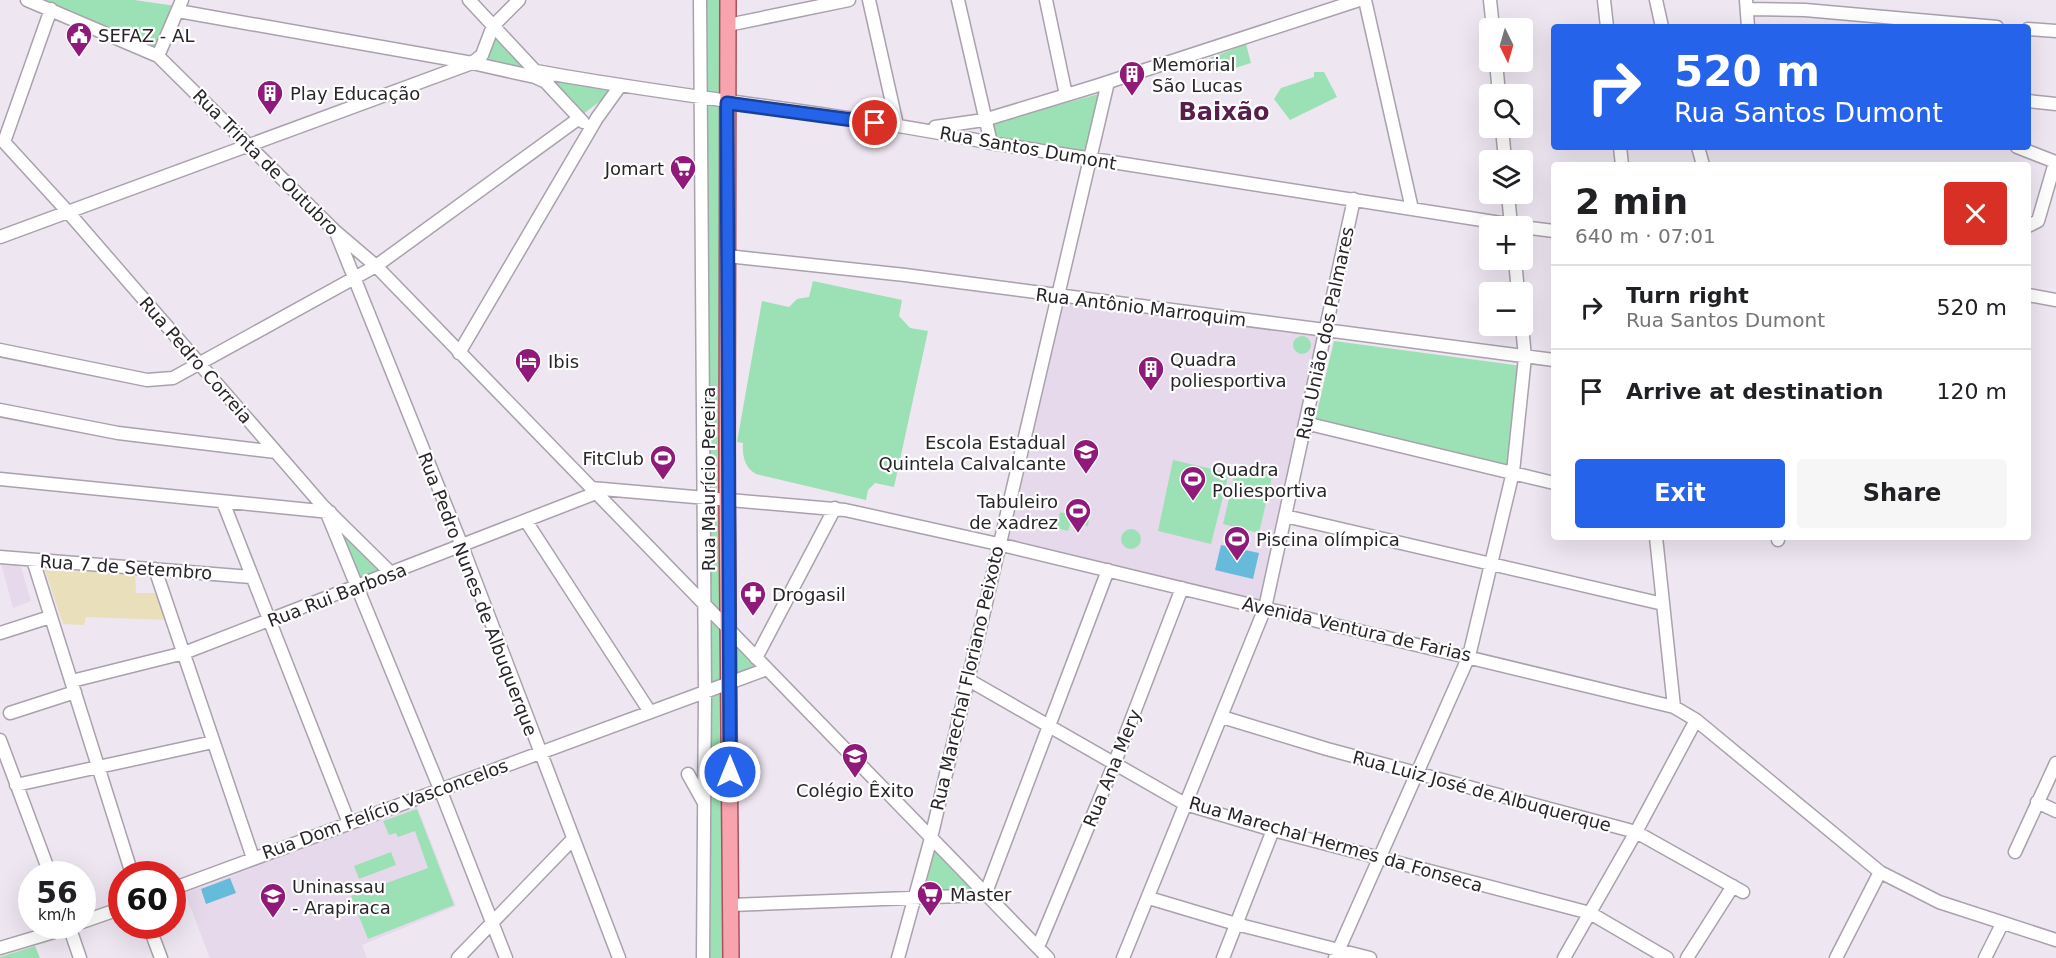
<!DOCTYPE html>
<meta charset="utf-8">
<style>
body{margin:0;font-family:"DejaVu Sans",sans-serif;background:#f6f6f6;color:#202124;height:100vh;display:flex;flex-direction:column;font-size:22px;white-space:nowrap}
*{box-sizing:border-box;margin:0}
p{font-size:20px;color:#757577}
.icon{flex:none;width:33px;height:33px;fill:none;stroke:currentColor;stroke-width:2;stroke-linecap:round;stroke-linejoin:round}
.map{position:relative;flex:1;overflow:hidden}
.drawer{position:absolute;left:1551px;top:162px;width:480px;height:378px;display:flex;flex-direction:column;background:#fff;border-radius:6px;box-shadow:0 6px 24px #0002}
.drawer>*{flex:none}
.top-card{position:absolute;left:1551px;top:24px;width:480px;height:126px;border-radius:6px;box-shadow:0 6px 24px #0002;background:#2563eb;color:#fff;overflow:hidden}
.needle{width:39px;rotate:175deg}
.buttons{position:absolute;left:1479px;top:18px;display:grid;gap:12px}
.buttons a{display:grid;place-items:center;width:54px;height:54px;border-radius:6px;background:#fff;box-shadow:0 6px 24px #0002;font-size:30px}
.speed{position:absolute;left:18px;top:861px;display:flex;gap:12px;font-size:30px;font-weight:700;text-align:center}
.speed>*{display:grid;place-content:center;width:78px;height:78px;border-radius:50%;background:#fff;box-shadow:0 6px 24px #0002;line-height:1}
.speed small{font-size:15px;font-weight:400}
.speed .limit{border:9px solid #d22;background:#fff;color:#111}
.pin{position:absolute;display:grid;place-items:center;width:51px;height:51px;color:#fff;margin:-26px;border:3px solid #fff;border-radius:50%;box-shadow:0 2px 6px #0007}
.me{position:absolute;width:66px;margin:-33px;rotate:0deg;stroke-linejoin:round;filter:drop-shadow(0 0 4px #0008)}
.turn{display:flex;align-items:center;gap:21px;height:126px;padding:0 24px;font-size:27px}
.turn .icon{width:78px;height:78px;stroke-width:2.5}
.turn b{display:block;font-size:42px;line-height:51px}
.round{display:grid;place-items:center;flex:none;width:63px;height:63px;border-radius:6px;background:#f6f6f6}
.headline{display:flex;align-items:center;justify-content:space-between;height:102px;padding:0 24px}
h1{font-size:36px;font-weight:700;line-height:45px}
.button{display:flex;gap:12px;margin-top:auto;padding:12px 24px}
.button a{flex:1;height:69px;border-radius:6px;background:#2563eb;color:#fff;font-size:24px;font-weight:700;line-height:69px;text-align:center}
.button a+a{background:#f6f6f6;color:#202124}
ul{padding:0;list-style:none}
li{display:flex;align-items:center;gap:18px;height:84px;padding:0 24px;border-top:2px solid #e0e0e0}
li div{flex:1}
li b{display:block;font-size:22px}
li em{font-style:normal}
.map>svg:first-child{display:block}
.built{fill:#e6d9eb}
.green{fill:#9ce0b5}
.sand{fill:#e9dfba}
.water{fill:#66bbda}
.lines{fill:none;stroke-linecap:round;stroke-linejoin:round}
.minor-casing{stroke:#a9a1ac;stroke-width:15}
.major-casing{stroke:#ab515e;stroke-width:18}
.minor{stroke:#fff;stroke-width:12}
.major{stroke:#f7a4af;stroke-width:15}
.route-casing{stroke:#184099;stroke-width:15}
.route{stroke:#2563eb;stroke-width:10}
.labels{text-anchor:middle;dominant-baseline:central;stroke-width:4.5;stroke-linejoin:round;paint-order:stroke}
.poi-label{font-size:18px;fill:#282529;stroke:#fff;text-anchor:start}
.street-label{font-size:18px;fill:#282529;stroke:#fff}
.district-label{font-size:24px;font-weight:bold;fill:#571f4a;stroke:#fff}
</style>
<div class="map">
<svg width="2056" height="958" viewBox="0 0 2056 958">
<rect width="100%" height="100%" fill="#eee6f1"/>
<path class="built" d="M1056,296l271,35 -62,277 -267,-64z
M1,563l19,1 11,37 -18,7z
M417,806l39,100 -94,39 5,13h-157l-25,-65z"/>
<path class="green" d="M41,0h93l42,6 -20,45z
M700,0h28l1,629 38,40 -38,14 2,275h-28z
M495,33l45,44 -49,-15 -4,-7z
M1246,44l5,19 -35,11 -6,-16z
M1314,72h10l13,25 -47,23 -16,-21 7,-11 33,-11z
M553,81l62,9 -33,25z
M1099,94l-12,57 -94,-14 -2,-14z
M813,281l89,19 -3,16 11,12 18,3 -34,156 -19,-4 -7,7 -2,10 -110,-26c-11,-6 -14,-18 -13,-31l-6,-1 25,-141 27,6 8,-8 12,-2z
M1293 345a9 9 0 1 1 18 0a9 9 0 1 1-18 0Z
M1334,341l188,25 -13,100 -194,-46z
M1173,460l56,13 -18,71 -53,-13z
M1237,465l36,8 -14,60 -36,-9z
M330,512l62,62 -34,13z
M1060,512l29,6 -1,8 -17,-5 -3,10 -11,-3z
M1121 539a10 10 0 1 1 20 0a10 10 0 1 1-20 0Z
M417,809l37,96 -86,34 -17,-43 77,-28 -13,-37 -17,6 -2,-4 -7,2 -6,-14z
M935,848l43,44 -57,4z
M391,852l5,13 -37,14 -5,-13z
M35,946l5,12h-40v-1z"/>
<path class="sand" d="M45,570l90,4 1,19h22l10,27 -82,-3 -2,8 -21,-1z"/>
<path class="water" d="M1221,545l38,8 -6,26 -38,-9z
M230,878l6,15 -30,11 -5,-15z"/>
<g class="lines">
<g class="minor-casing">
<path id="minor" d="M27,0l131,56 177,175 41,35 672,692
M469,0l114,122
M700,0l5,692 -2,266
M869,0l28,125
M958,0l33,143
M1046,0l20,95
M1365,0l47,209
M1490,0l3,28
M1604,0l3,27
M1656,0l6,27
M1746,0l2,27
M1747,9l58,1 192,17
M178,11l294,52 63,14 13,6
M728,25l121,-25
M2028,29l28,2
M158,56l24,-56
M1496,62l3,32
M536,71c151,28 305,41 455,72l529,83
M2028,101l28,3
M935,127l49,-7 112,-34 263,-86
M1502,128l3,32
M4,142l64,70 254,293 70,69
M4,142l47,-133
M1620,147l2,18
M1698,147l5,18
M2017,147l36,14 1,5 -16,55 -10,5
M1508,194l3,32
M1522,227l32,4
M337,235l125,311 157,412
M0,237l472,-174 10,-8 11,-29 26,-26
M727,256l178,19 649,85
M1515,260l3,32
M2028,295l28,5
M0,350l147,30 26,-2 203,-112 202,-147
M459,353l138,-235 23,-32
M0,410l118,23 158,19
M1305,423l249,60
M0,479l330,33
M591,488l254,22 153,34 676,163 22,13 184,152 59,30 117,38
M223,502l126,321
M326,511l114,278 66,169
M1285,516l378,88
M526,521l124,191
M1656,537l18,170
M1778,540v-3
M0,557l251,20
M33,560l99,314
M155,569l98,289
M0,633l50,-16
M756,658l79,-150
M967,679l218,125 88,26 317,83 77,45
M72,681l112,-28 412,-160
M10,713l65,-21
M1222,717l105,32 309,83 107,60
M0,740l50,134
M688,774l15,27
M16,785l197,-43
M2037,802l19,9
M2015,852l41,-89
M172,889l595,-220
M1149,898l87,26 134,34
M731,905l254,-10 123,-325
M82,922l40,-14
M69,926l11,32
M149,926l12,32
M1038,947l77,-185 67,-174
M0,948l74,-22
M458,958l114,-118
M898,958l33,-120 177,-756
M1123,958l142,-350 89,-409
M1223,958l50,-128
M1335,958l134,-302 44,-184 12,-115 -3,-31
M1564,958l72,-126 60,-112
M1687,958l46,-72
M1836,958l44,-86
M1985,958l17,-34"/>
</g>
<g class="major-casing">
<path id="major" d="M728,0l-1,498 4,460"/>
</g>
<use href="#minor" class="minor"/>
<use href="#major" class="major"/>
</g>
<g class="lines">
<g class="route-casing">
<path id="route" d="M730,772l-3,-669 148,20"/>
</g>
<use href="#route" class="route"/>
</g>
<defs>
<g id="civic-pin" transform="scale(1.35)"><path d="M0 17L-7.5 6A9.5 9.5 0 1 1 7.5 6Z" fill="#901a79" stroke="#fff"/><path d="M-.6-6.5H3V-4.5H.6V-3L4-1V1h2V6H-6V1h2V-1L-.6-3ZM-1.2 2.5V6h2.4V2.5Z" fill="#fff"/></g>
<g id="building-pin" transform="scale(1.35)"><path d="M0 17L-7.5 6A9.5 9.5 0 1 1 7.5 6Z" fill="#901a79" stroke="#fff"/><path d="M-4-6H4V6H1V3H-1V6H-4ZM-2.5-4.3h1.7v1.8h-1.7ZM.8-4.3h1.7v1.8H.8ZM-2.5-1h1.7V.8h-1.7ZM.8-1h1.7V.8H.8Z" fill="#fff"/></g>
<g id="supermarket-pin" transform="scale(1.35)"><path d="M0 17L-7.5 6A9.5 9.5 0 1 1 7.5 6Z" fill="#901a79" stroke="#fff"/><path d="M-6-5.5h2.5l.6 2H6L4.5 2H-2.5L-4.4-4H-6ZM-1.5 3.2a1.3 1.3 0 1 0 .1 0ZM3 3.2a1.3 1.3 0 1 0 .1 0Z" fill="#fff"/></g>
<g id="hotel-pin" transform="scale(1.35)"><path d="M0 17L-7.5 6A9.5 9.5 0 1 1 7.5 6Z" fill="#901a79" stroke="#fff"/><path d="M-6-4.5h1.5V1H6V5H4.5V3h-9V5H-6ZM-4 0a1.8 1.8 0 1 1 3.6 0ZM.5 0V-2.5h3Q6-2.5 6 0Z" fill="#fff"/></g>
<g id="school-pin" transform="scale(1.35)"><path d="M0 17L-7.5 6A9.5 9.5 0 1 1 7.5 6Z" fill="#901a79" stroke="#fff"/><path d="M0-5L7-2L0 1L-7-2ZM-4 1L0 2.5L4 1V4Q0 6-4 4Z" fill="#fff"/></g>
<g id="stadium-pin" transform="scale(1.35)"><path d="M0 17L-7.5 6A9.5 9.5 0 1 1 7.5 6Z" fill="#901a79" stroke="#fff"/><path d="M0-5a6.5 5 0 1 0 0 10a6.5 5 0 1 0 0-10ZM-3.5-1.8h7v3.6h-7Z" fill="#fff"/></g>
<g id="pharmacy-pin" transform="scale(1.35)"><path d="M0 17L-7.5 6A9.5 9.5 0 1 1 7.5 6Z" fill="#901a79" stroke="#fff"/><path d="M-2-6h4v4h4v4h-4v4h-4v-4h-4v-4h4Z" fill="#fff"/></g>
<g id="university-pin" transform="scale(1.35)"><path d="M0 17L-7.5 6A9.5 9.5 0 1 1 7.5 6Z" fill="#901a79" stroke="#fff"/><path d="M0-5L7-2L0 1L-7-2ZM-4 1L0 2.5L4 1V4Q0 6-4 4Z" fill="#fff"/></g>
</defs>
<g fill-rule="evenodd">
<use href="#civic-pin" x="79" y="35"/>
<use href="#building-pin" x="1132" y="74"/>
<use href="#building-pin" x="270" y="93"/>
<use href="#supermarket-pin" x="683" y="168"/>
<use href="#hotel-pin" x="528" y="361"/>
<use href="#building-pin" x="1151" y="369"/>
<use href="#school-pin" x="1086" y="452"/>
<use href="#stadium-pin" x="663" y="458"/>
<use href="#stadium-pin" x="1193" y="479"/>
<use href="#stadium-pin" x="1078" y="511"/>
<use href="#stadium-pin" x="1237" y="539"/>
<use href="#pharmacy-pin" x="753" y="594"/>
<use href="#school-pin" x="855" y="756"/>
<use href="#supermarket-pin" x="930" y="894"/>
<use href="#university-pin" x="273" y="896"/>
</g>
<g class="labels">
<g class="poi-label">
<text x="98" y="35">SEFAZ - AL</text>
<text x="1152" y="64">Memorial<tspan x="1152" dy="21">São Lucas</tspan></text>
<text x="290" y="93">Play Educação</text>
<text x="664" y="168" text-anchor="end">Jomart</text>
<text x="1170" y="359">Quadra<tspan x="1170" dy="21">poliesportiva</tspan></text>
<text x="548" y="361">Ibis</text>
<text x="1066" y="442" text-anchor="end">Escola Estadual<tspan x="1066" dy="21">Quintela Calvalcante</tspan></text>
<text x="644" y="458" text-anchor="end">FitClub</text>
<text x="1212" y="469">Quadra<tspan x="1212" dy="21">Poliesportiva</tspan></text>
<text x="1058" y="501" text-anchor="end">Tabuleiro<tspan x="1058" dy="21">de xadrez</tspan></text>
<text x="1256" y="539">Piscina olímpica</text>
<text x="772" y="594">Drogasil</text>
<text x="855" y="790" text-anchor="middle">Colégio Êxito</text>
<text x="292" y="886">Uninassau<tspan x="292" dy="21">- Arapiraca</tspan></text>
<text x="950" y="894">Master</text>
</g>
<g class="street-label">
<text transform="translate(1028 148) rotate(10)">Rua Santos Dumont</text>
<text transform="translate(266 162) rotate(45)">Rua Trinta de Outubro</text>
<text transform="translate(1141 307) rotate(7)">Rua Antônio Marroquim</text>
<text transform="translate(1325 333) rotate(-78)">Rua União dos Palmares</text>
<text transform="translate(196 360) rotate(49)">Rua Pedro Correia</text>
<text transform="translate(708 479) rotate(-90)">Rua Maurício Pereira</text>
<text transform="translate(126 567) rotate(4)">Rua 7 de Setembro</text>
<text transform="translate(478 594) rotate(69)">Rua Pedro Nunes de Albuquerque</text>
<text transform="translate(337 595) rotate(-21)">Rua Rui Barbosa</text>
<text transform="translate(1357 629) rotate(13)">Avenida Ventura de Farias</text>
<text transform="translate(967 678) rotate(-77)">Rua Marechal Floriano Peixoto</text>
<text transform="translate(1112 768) rotate(-68)">Rua Ana Mery</text>
<text transform="translate(1482 791) rotate(15)">Rua Luiz José de Albuquerque</text>
<text transform="translate(385 809) rotate(-20)">Rua Dom Felício Vasconcelos</text>
<text transform="translate(1336 844) rotate(16)">Rua Marechal Hermes da Fonseca</text>
</g>
<g class="district-label">
<text x="1224" y="112">Baixão</text>
</g>
</g>
</svg>
<div class="buttons">
<a><svg class="needle" viewBox="-14 -14 28 28"><path d="M0-13l5 13h-10z" fill="#e53935"/><path d="M0 13l5-13h-10z" fill="#757577"/></svg></a>
<a><svg class="icon" aria-label="search" viewBox="0 0 24 24"><circle cx="10" cy="10" r="6"/><path d="M15 15l6 6"/></svg></a>
<a><svg class="icon" aria-label="layers" viewBox="0 0 24 24"><path d="M12 4l9 5-9 5-9-5zM3 14l9 5 9-5"/></svg></a>
<a>+</a>
<a>−</a>
</div>
<div class="speed"><div>56<small>km/h</small></div><div class="limit">60</div></div>
<div class="pin" style="left:875px;top:123px;background:#d93025"><svg class="icon" aria-label="arrive" viewBox="0 0 24 24"><path d="M6 21V4h12l-3 4 3 4H6"/></svg></div>
<svg class="me" style="left:730px;top:772px" viewBox="-20 -20 40 40"><circle r="17" fill="#2563eb" stroke="#fff" stroke-width="3"/><path d="M0-11L8 9 0 5-8 9z" fill="#fff"/></svg>
<div class="top-card">
<div class="turn"><svg class="icon" aria-label="right" viewBox="0 0 24 24"><path d="M7 20v-9h11M14 6l5 5-5 5"/></svg><div><b>520 m</b>Rua Santos Dumont</div></div>
</div>
<section class="drawer">
<div class="headline"><div><h1>2 min</h1><p>640 m · 07:01</p></div><a class="round" style="background:#d93025;color:#fff"><svg class="icon" aria-label="close" viewBox="0 0 24 24"><path d="M6 6l12 12M18 6L6 18"/></svg></a></div>
<ul>
<li><svg class="icon" aria-label="right" viewBox="0 0 24 24"><path d="M7 20v-9h11M14 6l5 5-5 5"/></svg><div><b>Turn right</b><p>Rua Santos Dumont</p></div><em>520 m</em></li>
<li><svg class="icon" aria-label="arrive" viewBox="0 0 24 24"><path d="M6 21V4h12l-3 4 3 4H6"/></svg><div><b>Arrive at destination</b></div><em>120 m</em></li>
</ul>
<div class="button"><a>Exit</a><a>Share</a></div>
</section>
</div>
